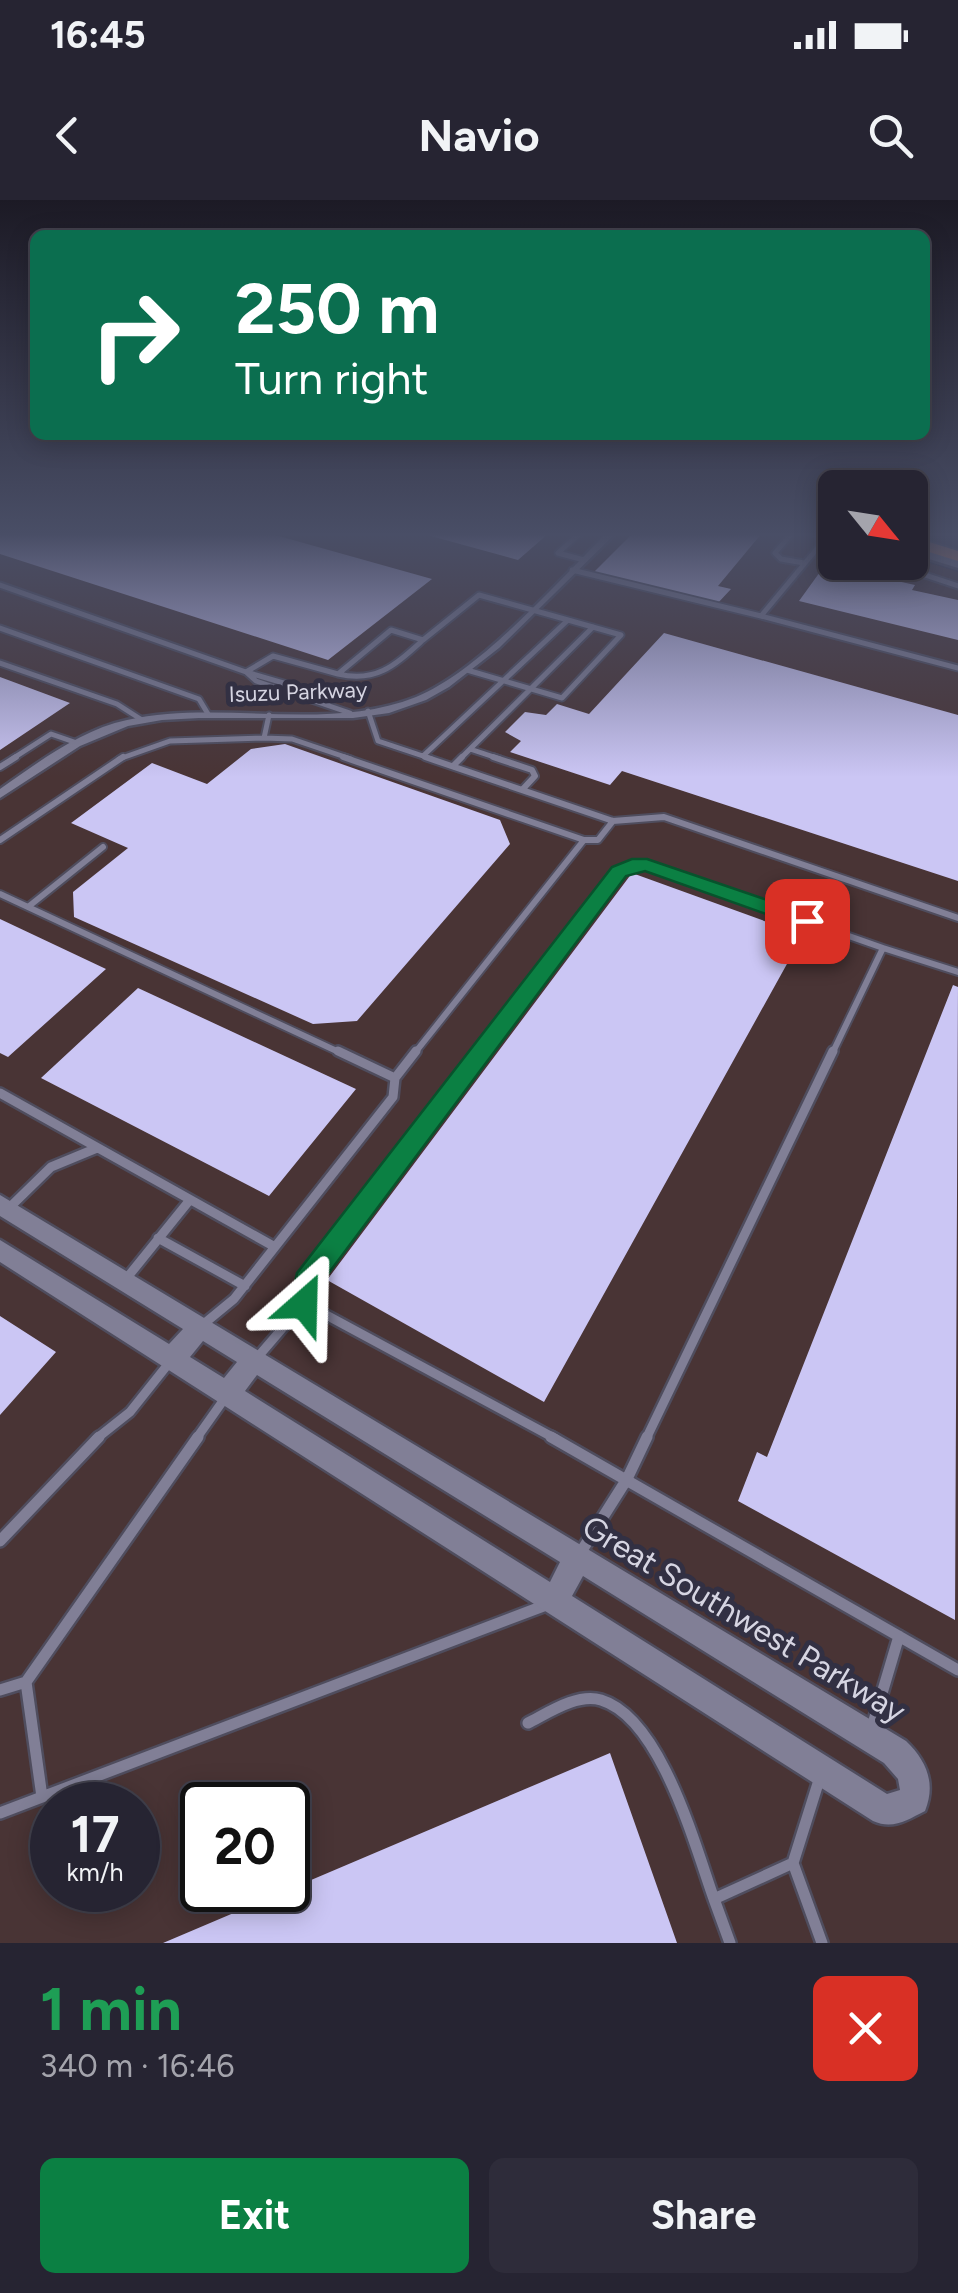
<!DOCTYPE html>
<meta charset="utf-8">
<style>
body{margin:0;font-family:Figtree,sans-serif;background:#2e2c3a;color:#f1f3f6;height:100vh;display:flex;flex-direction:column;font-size:38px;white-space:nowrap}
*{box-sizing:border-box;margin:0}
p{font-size:32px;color:#a4a4ac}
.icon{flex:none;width:55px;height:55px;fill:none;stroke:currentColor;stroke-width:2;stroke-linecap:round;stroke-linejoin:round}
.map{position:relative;height:1743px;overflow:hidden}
.sheet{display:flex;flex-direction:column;background:#262432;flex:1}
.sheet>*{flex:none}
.hud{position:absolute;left:30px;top:30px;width:900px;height:210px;border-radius:15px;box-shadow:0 5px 25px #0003,0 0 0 2px #42414d;background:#0b6e4f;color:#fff;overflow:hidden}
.needle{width:65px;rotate:120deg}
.tools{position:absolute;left:818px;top:270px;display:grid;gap:20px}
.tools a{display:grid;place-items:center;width:110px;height:110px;border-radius:15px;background:#262432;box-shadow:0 5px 25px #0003,0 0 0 2px #42414d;font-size:50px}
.speed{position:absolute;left:30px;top:1582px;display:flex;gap:20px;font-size:50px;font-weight:700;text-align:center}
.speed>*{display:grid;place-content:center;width:130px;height:130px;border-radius:50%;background:#262432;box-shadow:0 5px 25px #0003,0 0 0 2px #42414d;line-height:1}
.speed small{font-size:25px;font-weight:400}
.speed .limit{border:5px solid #111;border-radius:15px;background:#fff;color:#111}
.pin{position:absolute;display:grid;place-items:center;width:85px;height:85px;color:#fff;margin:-42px;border-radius:20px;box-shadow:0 5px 15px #0006}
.me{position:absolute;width:110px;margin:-55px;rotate:25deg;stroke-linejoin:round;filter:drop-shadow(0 0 8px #0008)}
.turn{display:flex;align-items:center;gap:35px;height:210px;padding:0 40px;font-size:45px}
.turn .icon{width:130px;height:130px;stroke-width:2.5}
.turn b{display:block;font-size:70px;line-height:85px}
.round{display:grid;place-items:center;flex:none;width:105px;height:105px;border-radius:15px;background:#2e2c3a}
.headline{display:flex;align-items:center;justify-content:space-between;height:170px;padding:0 40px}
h1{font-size:60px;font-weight:700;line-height:75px;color:#1e9e55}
.cta{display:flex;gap:20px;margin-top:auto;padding:20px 40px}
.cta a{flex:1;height:115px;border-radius:15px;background:#0b8043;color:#fff;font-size:40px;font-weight:700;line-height:115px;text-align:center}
.cta a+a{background:#2e2c3a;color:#f1f3f6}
.status{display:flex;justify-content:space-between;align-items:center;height:70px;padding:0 50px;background:#262432;direction:ltr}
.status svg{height:28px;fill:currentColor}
header{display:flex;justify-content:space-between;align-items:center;height:130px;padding:0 40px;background:#262432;font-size:45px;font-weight:700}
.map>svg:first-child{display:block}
.industrial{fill:#493435;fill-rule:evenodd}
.building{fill:#cbc6f4}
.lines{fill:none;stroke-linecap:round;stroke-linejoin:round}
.lane-far3-casing{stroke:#4f4d5e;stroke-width:9}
.lane-far2-casing{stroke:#4f4d5e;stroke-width:10}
.lane-far1-casing{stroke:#4f4d5e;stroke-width:14}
.lane-casing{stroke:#4f4d5e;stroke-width:16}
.street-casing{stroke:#4f4d5e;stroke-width:5}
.secondary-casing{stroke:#4f4d5e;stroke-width:5}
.highway-casing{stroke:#4f4d5e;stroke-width:4}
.lane-far3{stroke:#817f96;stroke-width:5}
.lane-far2{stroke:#817f96;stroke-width:6}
.lane-far1{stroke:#817f96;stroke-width:9}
.lane{stroke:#817f96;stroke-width:11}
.street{fill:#817f96;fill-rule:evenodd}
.secondary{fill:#817f96;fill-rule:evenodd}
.highway{fill:#f28e59;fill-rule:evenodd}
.route{fill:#0b8043;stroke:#07532c;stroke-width:2.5}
.labels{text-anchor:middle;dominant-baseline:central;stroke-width:10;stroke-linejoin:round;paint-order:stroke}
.far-street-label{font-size:22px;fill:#d6d5e2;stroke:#323043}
.near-street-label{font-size:32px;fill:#d6d5e2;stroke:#323043}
</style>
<div class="status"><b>16:45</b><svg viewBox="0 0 49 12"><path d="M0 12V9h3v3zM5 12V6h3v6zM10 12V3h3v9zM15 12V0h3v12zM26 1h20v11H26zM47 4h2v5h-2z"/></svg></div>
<header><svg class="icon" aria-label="back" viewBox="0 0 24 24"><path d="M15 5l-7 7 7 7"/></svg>Navio<svg class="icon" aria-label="search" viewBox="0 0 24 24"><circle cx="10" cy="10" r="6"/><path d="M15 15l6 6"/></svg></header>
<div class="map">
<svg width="958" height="1743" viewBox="0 0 958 1743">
<rect width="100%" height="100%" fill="#323043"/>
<path class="industrial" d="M0,333h834l1,29h75v-5l48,15v1371h-958zM52,1605h86v85h-86zM202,1605h86v85h-86z"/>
<path class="building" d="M0,333h268l164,46 -104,81 -328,-106z
M420,333h129l-31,27z
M633,333h129l-44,53 13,3 -14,15 -124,-31z
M825,365l90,20 -3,5 46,10v40l-159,-39z
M664,433l294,82v166l-336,-110 -12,14 -100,-33 11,-11 -16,-9 20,-20 21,3 11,-11 32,10z
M0,477l70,26 -70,47z
M285,544l215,76 10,24 -153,177 -44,3 -239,-107 -1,-25 55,-44 -57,-25 81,-60 55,21 44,-35z
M632,673l171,62 -259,467 -217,-122z
M0,719l106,50 -98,88 -8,-4z
M953,785l5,2 -3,633 -217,-119 19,-49 10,5z
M138,788l218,101 -87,107 -228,-118z
M0,1116l56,36 -56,63z
M610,1553l67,190h-514z"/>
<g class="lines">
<g class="lane-far3-casing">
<path id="lane-far3" d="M580,333l-22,20 26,7
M792,333l-17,20 6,6 23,4
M812,333l23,13
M886,362l72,24
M572,370l189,46 69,-83
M0,385l246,87 27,-16 65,18
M761,416l197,52
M0,428l199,71 9,15
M391,430l32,10c-28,25 -46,43 -85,34z
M0,463l117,41 25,16
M467,470l95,28 59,-63 -53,-15
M328,503v-7l-82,-24 10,9 94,32
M368,511l10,30 45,15 145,-136 -89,-25 -56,45
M264,538l28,1 59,20
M470,549l30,10
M423,556l9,3
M12,559l39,-25 26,9
M119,559l51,-18 94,-3 5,-23
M460,559l133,-132"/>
</g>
<g class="lane-far2-casing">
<path id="lane-far2" d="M343,557l241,83 -170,214
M425,557l188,64 51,-4 294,101
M493,557l39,13 3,6 -13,14
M453,566l9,-9
M0,567l16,-10
M0,640l123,-83
M584,640h14l15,-19
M0,694l343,160
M28,707l75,-60
M480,854l139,-183 12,-6h16l236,83
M832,854l51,-106 75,24"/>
</g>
<g class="lane-far1-casing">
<path id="lane-far1" d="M395,878l21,-27
M0,893l275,154
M8,1009l43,-42 46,-19
M158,1038l87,48
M126,1079l63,-78
M304,1103l252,136
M200,1127l34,-28 159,-202 2,-19 -57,-27
M256,1159l48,-56 3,-21 175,-231
M96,1239l34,-27 39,-49
M196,1239l29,-41
M646,1239l187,-388"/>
</g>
<g class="lane-casing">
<path id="lane" d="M551,1237l407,233
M0,1341l99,-104
M579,1355l48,-76 20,-42
M26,1482l16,115
M0,1490l26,-8 172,-245
M528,1523c20,-10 49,-30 73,-23 60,18 94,146 113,199
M872,1527l27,-91
M820,1577l-27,86 29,80
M0,1613l546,-208
M730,1743l-16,-44 79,-36"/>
</g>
<g class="street-casing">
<path id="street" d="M607,333h9l-117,115 -50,39 -23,13 -37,13 -36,5h-154l-37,2 -34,6 -48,20 -80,52v-9c39,-27 80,-59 127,-69 95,-21 198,13 289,-23 65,-27 140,-114 191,-164z"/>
</g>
<g class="secondary-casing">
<path id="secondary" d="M910,345l48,15v8l-48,-15z
M0,995l906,546c21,20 30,43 19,70 -18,9 -32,19 -52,10l-873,-559v-22l169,104 14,-15 -183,-113zM203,1141l34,21 -13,16 -34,-21zM257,1175l303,187 -10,20 -305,-191zM583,1376l301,187 14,16 2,11 -13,4 -315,-198z"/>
</g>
<g class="highway-casing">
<path id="highway" d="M910,336l48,15v10l-48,-15z"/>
</g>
<use href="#lane-far3" class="lane-far3"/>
<use href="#lane-far2" class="lane-far2"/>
<use href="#lane-far1" class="lane-far1"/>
<use href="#lane" class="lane"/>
<use href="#street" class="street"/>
<use href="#secondary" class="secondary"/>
<use href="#highway" class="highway"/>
</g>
<linearGradient id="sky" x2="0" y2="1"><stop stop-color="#1c1a25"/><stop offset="0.58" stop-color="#494e66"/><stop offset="1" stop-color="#494e66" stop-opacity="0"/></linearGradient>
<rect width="958" height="577" fill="url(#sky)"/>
<path class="route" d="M647,659l167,57 3,5 -3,5h-14l-155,-55 -19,5 -307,410 -6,26 -9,4 -10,-4 -4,-8 7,-31 315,-406 20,-8z"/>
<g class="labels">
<g class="far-street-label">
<text transform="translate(298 492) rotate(-2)">Isuzu Parkway</text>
</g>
<g class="near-street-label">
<text transform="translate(744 1419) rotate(31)">Great Southwest Parkway</text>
</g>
</g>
</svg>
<div class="tools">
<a><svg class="needle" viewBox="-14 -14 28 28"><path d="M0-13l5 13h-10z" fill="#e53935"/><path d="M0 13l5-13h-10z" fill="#a4a4ac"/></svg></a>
</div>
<div class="speed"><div>17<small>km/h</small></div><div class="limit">20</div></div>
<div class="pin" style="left:807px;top:721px;background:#d93025"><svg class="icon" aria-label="arrive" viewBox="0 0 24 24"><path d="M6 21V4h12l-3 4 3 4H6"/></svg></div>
<svg class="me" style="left:304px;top:1104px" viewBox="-20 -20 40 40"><path d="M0-17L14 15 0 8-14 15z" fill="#0b8043" stroke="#fff" stroke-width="4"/></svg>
<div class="hud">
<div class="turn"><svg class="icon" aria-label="right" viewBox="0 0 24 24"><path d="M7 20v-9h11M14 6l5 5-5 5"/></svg><div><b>250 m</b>Turn right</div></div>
</div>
</div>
<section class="sheet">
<div class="headline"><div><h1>1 min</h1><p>340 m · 16:46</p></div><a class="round" style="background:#d93025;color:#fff"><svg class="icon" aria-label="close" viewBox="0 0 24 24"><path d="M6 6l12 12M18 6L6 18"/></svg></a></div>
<div class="cta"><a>Exit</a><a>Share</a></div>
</section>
